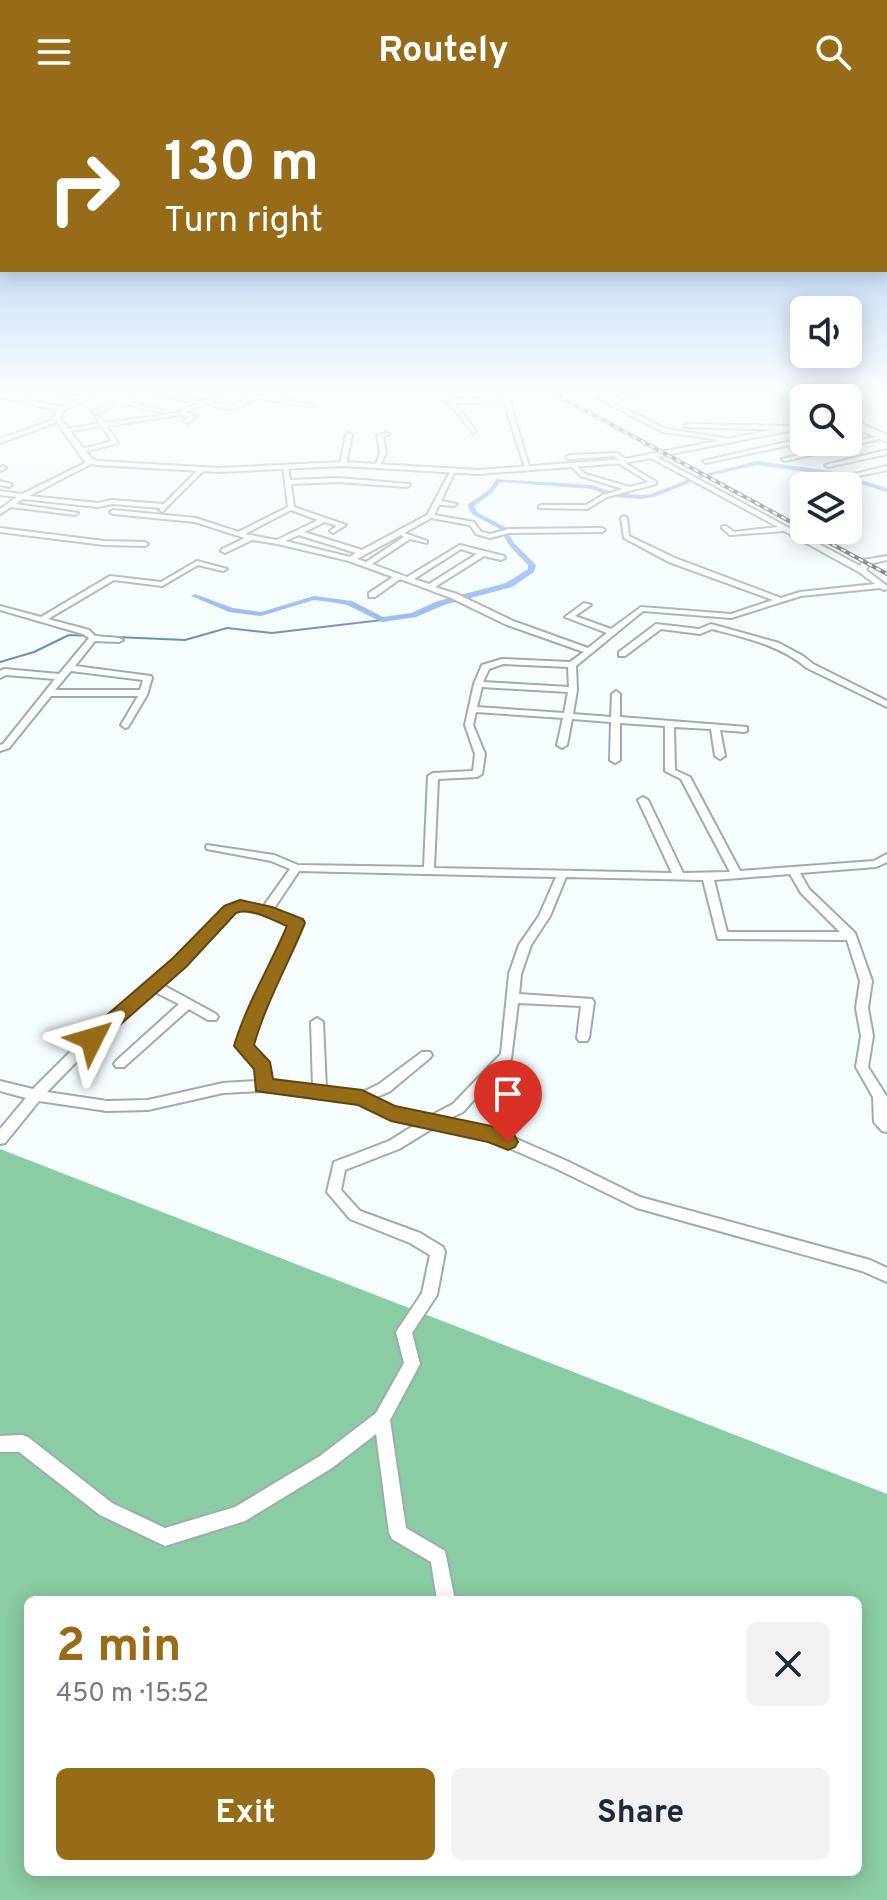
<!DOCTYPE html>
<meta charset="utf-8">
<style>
body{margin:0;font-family:Overpass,sans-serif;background:#f2f2f3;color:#1f2937;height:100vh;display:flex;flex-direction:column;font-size:30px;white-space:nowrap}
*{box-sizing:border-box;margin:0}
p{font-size:26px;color:#747a83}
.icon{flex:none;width:44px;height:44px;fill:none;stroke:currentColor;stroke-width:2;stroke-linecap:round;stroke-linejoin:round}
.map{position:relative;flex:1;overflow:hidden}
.drawer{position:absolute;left:24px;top:1492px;width:838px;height:280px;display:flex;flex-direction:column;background:#fff;border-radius:12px;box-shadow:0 4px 20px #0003}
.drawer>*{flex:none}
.top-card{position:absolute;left:0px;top:0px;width:888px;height:168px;box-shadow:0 4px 20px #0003;background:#976c19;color:#fff;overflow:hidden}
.controls{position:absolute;left:790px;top:192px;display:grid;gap:16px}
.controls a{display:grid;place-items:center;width:72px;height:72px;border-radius:12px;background:#fff;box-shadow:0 4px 20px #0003;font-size:40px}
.pin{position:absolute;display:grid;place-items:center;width:68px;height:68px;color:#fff;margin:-82px -34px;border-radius:50% 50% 50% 0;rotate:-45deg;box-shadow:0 0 8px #0007}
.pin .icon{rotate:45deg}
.me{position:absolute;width:88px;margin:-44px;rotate:50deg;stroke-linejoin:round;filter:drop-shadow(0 0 6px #0008)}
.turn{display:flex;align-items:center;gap:28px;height:168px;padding:0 32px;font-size:36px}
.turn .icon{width:104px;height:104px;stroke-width:2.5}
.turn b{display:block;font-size:56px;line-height:68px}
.round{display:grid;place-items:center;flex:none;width:84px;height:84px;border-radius:12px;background:#f2f2f3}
.overview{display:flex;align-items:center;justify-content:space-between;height:136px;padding:0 32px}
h1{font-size:48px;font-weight:700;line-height:60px;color:#976c19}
.primary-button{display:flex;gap:16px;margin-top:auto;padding:16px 32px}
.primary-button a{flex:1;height:92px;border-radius:12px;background:#976c19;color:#fff;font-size:32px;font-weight:700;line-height:92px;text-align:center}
.primary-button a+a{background:#f2f2f3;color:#1f2937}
header{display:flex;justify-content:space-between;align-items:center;height:104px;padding:0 32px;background:#976c19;color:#fff;font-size:36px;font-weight:700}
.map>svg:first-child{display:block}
.forest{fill:#8acca3;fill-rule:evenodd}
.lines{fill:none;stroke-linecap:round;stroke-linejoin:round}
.stream{stroke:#728bb3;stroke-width:2}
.canal{fill:#92b4ed;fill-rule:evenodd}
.minor-casing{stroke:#9eacae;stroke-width:4}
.tertiary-casing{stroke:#9eacae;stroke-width:4}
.trunk-casing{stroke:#9eacae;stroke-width:4}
.minor{fill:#fff;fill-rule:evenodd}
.tertiary{fill:#fff;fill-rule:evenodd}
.trunk{fill:#fff;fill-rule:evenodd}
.rail-casing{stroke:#53585a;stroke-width:4}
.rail{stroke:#fff;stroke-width:2;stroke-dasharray:5;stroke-linecap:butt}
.route{fill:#976c19;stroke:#624610;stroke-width:2}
</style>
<header><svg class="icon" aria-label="menu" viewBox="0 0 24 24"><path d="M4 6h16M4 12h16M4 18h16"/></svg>Routely<svg class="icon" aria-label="search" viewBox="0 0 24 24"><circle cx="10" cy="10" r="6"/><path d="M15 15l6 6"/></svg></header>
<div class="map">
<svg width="887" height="1796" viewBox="0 0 887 1796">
<rect width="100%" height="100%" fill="#f5fdff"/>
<path class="forest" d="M0,1045l887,345v406h-887zM28,1496h830v272h-830z"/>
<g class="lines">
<path class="stream" d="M0,558l34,-10 35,-17 116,5 42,-12 45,5 110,-13"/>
<path class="canal" d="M757,357l74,10 56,17v4l-57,-17 -73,-10 -53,12 -50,20 -13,2 -27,-2 -23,-8 -91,-7 -7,10 -19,14 4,7 27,14 9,16 22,22 -2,7 -22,15 -68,18 -28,12 -34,5 -35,-17 -17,-3 -16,-2 -53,16 -32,-4 -38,-16 4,-2 38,14 28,4 53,-16 16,2 22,3 31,16 28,-4 27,-12 68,-18 22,-14v-4l-19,-20 -9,-16 -27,-14 -6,-10 22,-15 7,-11 96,6 23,8 26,2 10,-1 49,-19z"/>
<g class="minor-casing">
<path id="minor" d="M0,289l61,14 3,2 -3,2 -61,-14z
M53,289h12l23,6 -3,2z
M133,289h8l-16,8 38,9 -3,2 -40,-9 -23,10 -5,-1z
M146,289c18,0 41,8 55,8 10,-1 17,-8 27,-8l-19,9c18,3 24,5 40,-5l-19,-4 24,1 62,11 -3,2 -58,-9 -16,10 -10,1 -25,-5 -19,8 12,4 -10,7 -3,-2 5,-4 -9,-2 -73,11 11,17 -38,10 -2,-3 34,-9 -10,-15 -37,6 -3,-2 38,-7 -5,-6 3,-2 7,8 71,-10 21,-10z
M441,289h6l5,6 51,-1 -2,-5h6l23,76 -5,-1 -21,-66 -50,1 22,28 -3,2 -24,-30 -3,-1z
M633,289h11l-33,9 55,27 71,11 -3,2 -71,-10 -66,-34 3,-2 7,3z
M686,320l107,2 3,2 -3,2 -109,-3z
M857,323l2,3 -11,3v-4z
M349,329l3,2 -6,29 -3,2 -3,-2 6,-29z
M385,329l5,1 -7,3 3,16 -7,14h-4l5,-14 -3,-17z
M878,332l2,3 -95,22 -3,-2z
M804,334v4l-98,21 -3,-2z
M887,346v4l-59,13 -3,-2z
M617,349l10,7 -2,3 31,19v2l-49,13 -20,12 -48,-1v-2l2,-1h45l17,-10 20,-6 -42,-13 -11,-11 3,-2 12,11 45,13 19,-5 -31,-19 2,-3 -6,-4 -45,3 -3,-2 3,-2z
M651,352h4l205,110 3,-6 24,-4v4l-18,4 -3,6 21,16v3l-3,1 -4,-2 -79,8 -70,22 -88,-7 -67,55 1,24 -4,24 38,3 1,-23 4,-3 4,3v23l127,10v4l-3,1 -24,-2 5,26 -5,3 -5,-3 -4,-27 -37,-2 1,43 15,7 50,94 134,-10 13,-7v8l-11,5 -76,6 9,16 46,44 17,48 -4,27 5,28 -5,31 19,30v35l-5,-1 -8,-9 -1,-25 -17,-30 5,-31 -5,-28 4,-27 -13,-41 -129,-1 -15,-59 -137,-3 -16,39 -19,29 -10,29 -2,20 73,5 2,3 -5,36 -2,3h-8l-2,-3 4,-32 -63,-3 -7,56 -48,53 -15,7 48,11 71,31 73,36 230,63 17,8v14l-25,-11 -225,-63 -80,-39 -68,-30 -54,-12 -36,22 -54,21 -4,20 19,21 60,22 23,14 2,5 -8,43 -25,38 8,31 -30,56 16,108 39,23 10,49h-18l-6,-38 -39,-23 -3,-6 -13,-99 -44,34 -87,53 -80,25 -65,-31 -81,-63h-19v-16l22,-1 6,2 84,66 53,25 70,-21 85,-51 56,-43 28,-50 -8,-31 26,-39 8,-38 -20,-12 -60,-24 -23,-27 7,-30 55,-21 29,-18 -32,-6 -26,-14 -97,-12 -40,2 -75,17 -41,1 -68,-10 -34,42 -5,1v-15l26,-31 -26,-7v-10l33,8 45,-45 101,-89 47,-49 14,-5 23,6 27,-38 -19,-8 -64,-12 -1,-2 1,-2 67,10 24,10 126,2 4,-91 5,-3 40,-2 2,-17 -10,-29 9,-41 8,-19 20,-6 68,3 14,-10 -77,-27 -56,-27 -51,-19 -25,18h-6v-4l24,-16 -44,-16 -71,-17 -26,-4 -27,13 -4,-2 1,-2 23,-11 -50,-16 -82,-8 -3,-2 3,-2 83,8 42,14 50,-25 -5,-41 5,1 2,13 48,-2 71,6 1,1 -3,2 -69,-5 -47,2 3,23 52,18 -13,8 -3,-2 7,-5 -12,-4 -21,10 58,18 65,-35 23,-43 5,-1 -14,30 16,3 -3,2 -15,-1 -5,10 40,7 7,10 9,2 19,-5 93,-1 3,2 -3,2 -93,1 -19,5 -14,-4 -6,-9 -39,-7 -27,15 23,8v2l-17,-4 -38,25 35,13 53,-32 44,11 1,2 -4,2 -17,-4 -49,31 22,7 56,27 75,27 19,-15 -42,-16 19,-14 7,2 -16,11 36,13 30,-22 90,7 42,-14 -104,-38 -45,-24 -3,-20 3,-2 3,2 2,18 46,22 106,40 19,-6 75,-8 -16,-12 -75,-41 -54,4 -8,-7v-2h4l8,6 44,-5 -127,-69zM291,406l27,10 -41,20 -32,-6zM299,431l57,18 -6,4 -65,-16zM401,431l3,2 -38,25 -9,-3zM461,445l16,5 -48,30 -15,-5zM503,560l65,3 1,20 -86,-5 6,-13zM482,583l86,5 -4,21 -87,-6zM476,608l87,6 -6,27 5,3 5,-3 5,-26 39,3 -1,38 5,3 5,-3v-37l45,3v45l16,8 49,93 -47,1 -35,-73 -5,-3 -5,3 34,73 -238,-5 4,-89 39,-2 5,-3 3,-20 -12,-29zM299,767l257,6 -17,39 -20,29 -10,29 -8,80 -48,50 -21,11 -38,-7 -20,-10 15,-6 41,-34 2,-3 -2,-3h-8l-43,32 -18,9 -35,-4 -3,-67 -6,-4 -6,4 2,65 -43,-5v-15l-19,-22 10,-30 42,-92 -2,-3 -28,-10zM790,770l11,19 39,39h-113l-13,-52zM241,805l22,5 28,11 -42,90 -11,31 20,22 -1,13 -34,2 -75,17 -41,1 -60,-9 40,-41 66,-60 26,13 -63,57 -2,3 2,3h8l65,-58 19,11h8l2,-3 -2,-3 -55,-30 73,-72z
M91,356l2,3 -64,33 69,7 14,-3 52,4 36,-36 5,1 -43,43 -3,-2 2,-2 -49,-4 -14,3 -75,-8 -7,5 62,9 -3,2 -64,-8 -11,7v-5l17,-12 -17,-2v-4l22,3z
M3,362l3,2 -6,3v-4z
M887,362v4l-38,8 -3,-2z
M0,377l11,3 1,1 -3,2 -9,-2z
M0,424l104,13 41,1 3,2 -3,2 -41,-1 -104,-13z
M197,457l30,8 -4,2 -25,-6 -36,21 -48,-6 -66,39 41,11 6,6 24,2 4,2 -4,2 -24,-1 -20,25 76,10 1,2 -5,17 -19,32 -3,1 -4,-3 17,-29h-87l-42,52 -9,3v-6l3,-1 52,-65 -49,-4 -6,3v-7l4,-2 55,5 30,-36 -6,-4 -83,-24v-4l41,11 69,-41 51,6zM71,567l72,9 -3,10h-85z
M656,520l43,5 12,-5 68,19 24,13 10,8 74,37v6l-80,-39c-27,-23 -61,-30 -95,-39l-12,5 -39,-5 -36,27h-6v-4z"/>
</g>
<g class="tertiary-casing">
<path id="tertiary" d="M93,289h9l-38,17 -4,8 31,40 6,3 121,7 125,-6 135,8 147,-11 179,-35v4l-179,35 -147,11 -135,-8 -125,6 -122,-7 -11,-3 -28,-40 -57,21v-4l52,-19 7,-12z"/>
</g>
<g class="trunk-casing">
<path id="trunk" d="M776,289h12l16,8v6z
M848,314l39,17v7l-39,-17z"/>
</g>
<use href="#minor" class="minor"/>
<use href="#tertiary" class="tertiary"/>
<use href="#trunk" class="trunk"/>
<g class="rail-casing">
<path id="rail" d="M553,289l251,136
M806,426l81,44"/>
</g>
<use href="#rail" class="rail"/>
</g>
<linearGradient id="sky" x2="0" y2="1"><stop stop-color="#85b4ea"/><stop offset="0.53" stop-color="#fafeff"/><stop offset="1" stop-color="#fafeff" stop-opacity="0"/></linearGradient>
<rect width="887" height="541" fill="url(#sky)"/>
<path class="route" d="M240,796l32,7 31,12 2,4c-16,39 -40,82 -51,122l16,17 3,17 89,11 33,16 96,20 24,10 3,6 -3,5 -7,3 -20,-8 -97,-21 -33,-16 -102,-14 -2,-22 -20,-23c12,-41 36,-80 53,-120 -15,-6 -36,-19 -51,-13l-50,54 -88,77h-13l-3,-5 3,-5 88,-76 51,-52z"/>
</svg>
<div class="controls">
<a><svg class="icon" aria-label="sound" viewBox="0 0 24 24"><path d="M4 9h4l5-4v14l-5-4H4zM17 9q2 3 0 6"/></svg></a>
<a><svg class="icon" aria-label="search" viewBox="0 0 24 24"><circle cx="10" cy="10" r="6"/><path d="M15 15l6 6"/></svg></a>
<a><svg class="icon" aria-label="layers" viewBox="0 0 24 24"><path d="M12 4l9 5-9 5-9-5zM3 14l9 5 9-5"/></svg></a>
</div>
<div class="pin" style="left:508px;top:1038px;background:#d93025"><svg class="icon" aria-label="arrive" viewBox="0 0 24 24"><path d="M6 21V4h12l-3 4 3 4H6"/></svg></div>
<svg class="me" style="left:92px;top:935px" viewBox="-20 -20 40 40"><path d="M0-17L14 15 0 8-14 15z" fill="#976c19" stroke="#fff" stroke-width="4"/></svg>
<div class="top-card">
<div class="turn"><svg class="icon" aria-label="right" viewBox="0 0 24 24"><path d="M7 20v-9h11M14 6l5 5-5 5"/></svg><div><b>130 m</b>Turn right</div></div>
</div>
<section class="drawer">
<div class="overview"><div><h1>2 min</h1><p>450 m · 15:52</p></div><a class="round"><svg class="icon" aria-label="close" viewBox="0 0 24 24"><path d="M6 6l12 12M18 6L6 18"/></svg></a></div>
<div class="primary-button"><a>Exit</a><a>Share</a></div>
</section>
</div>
